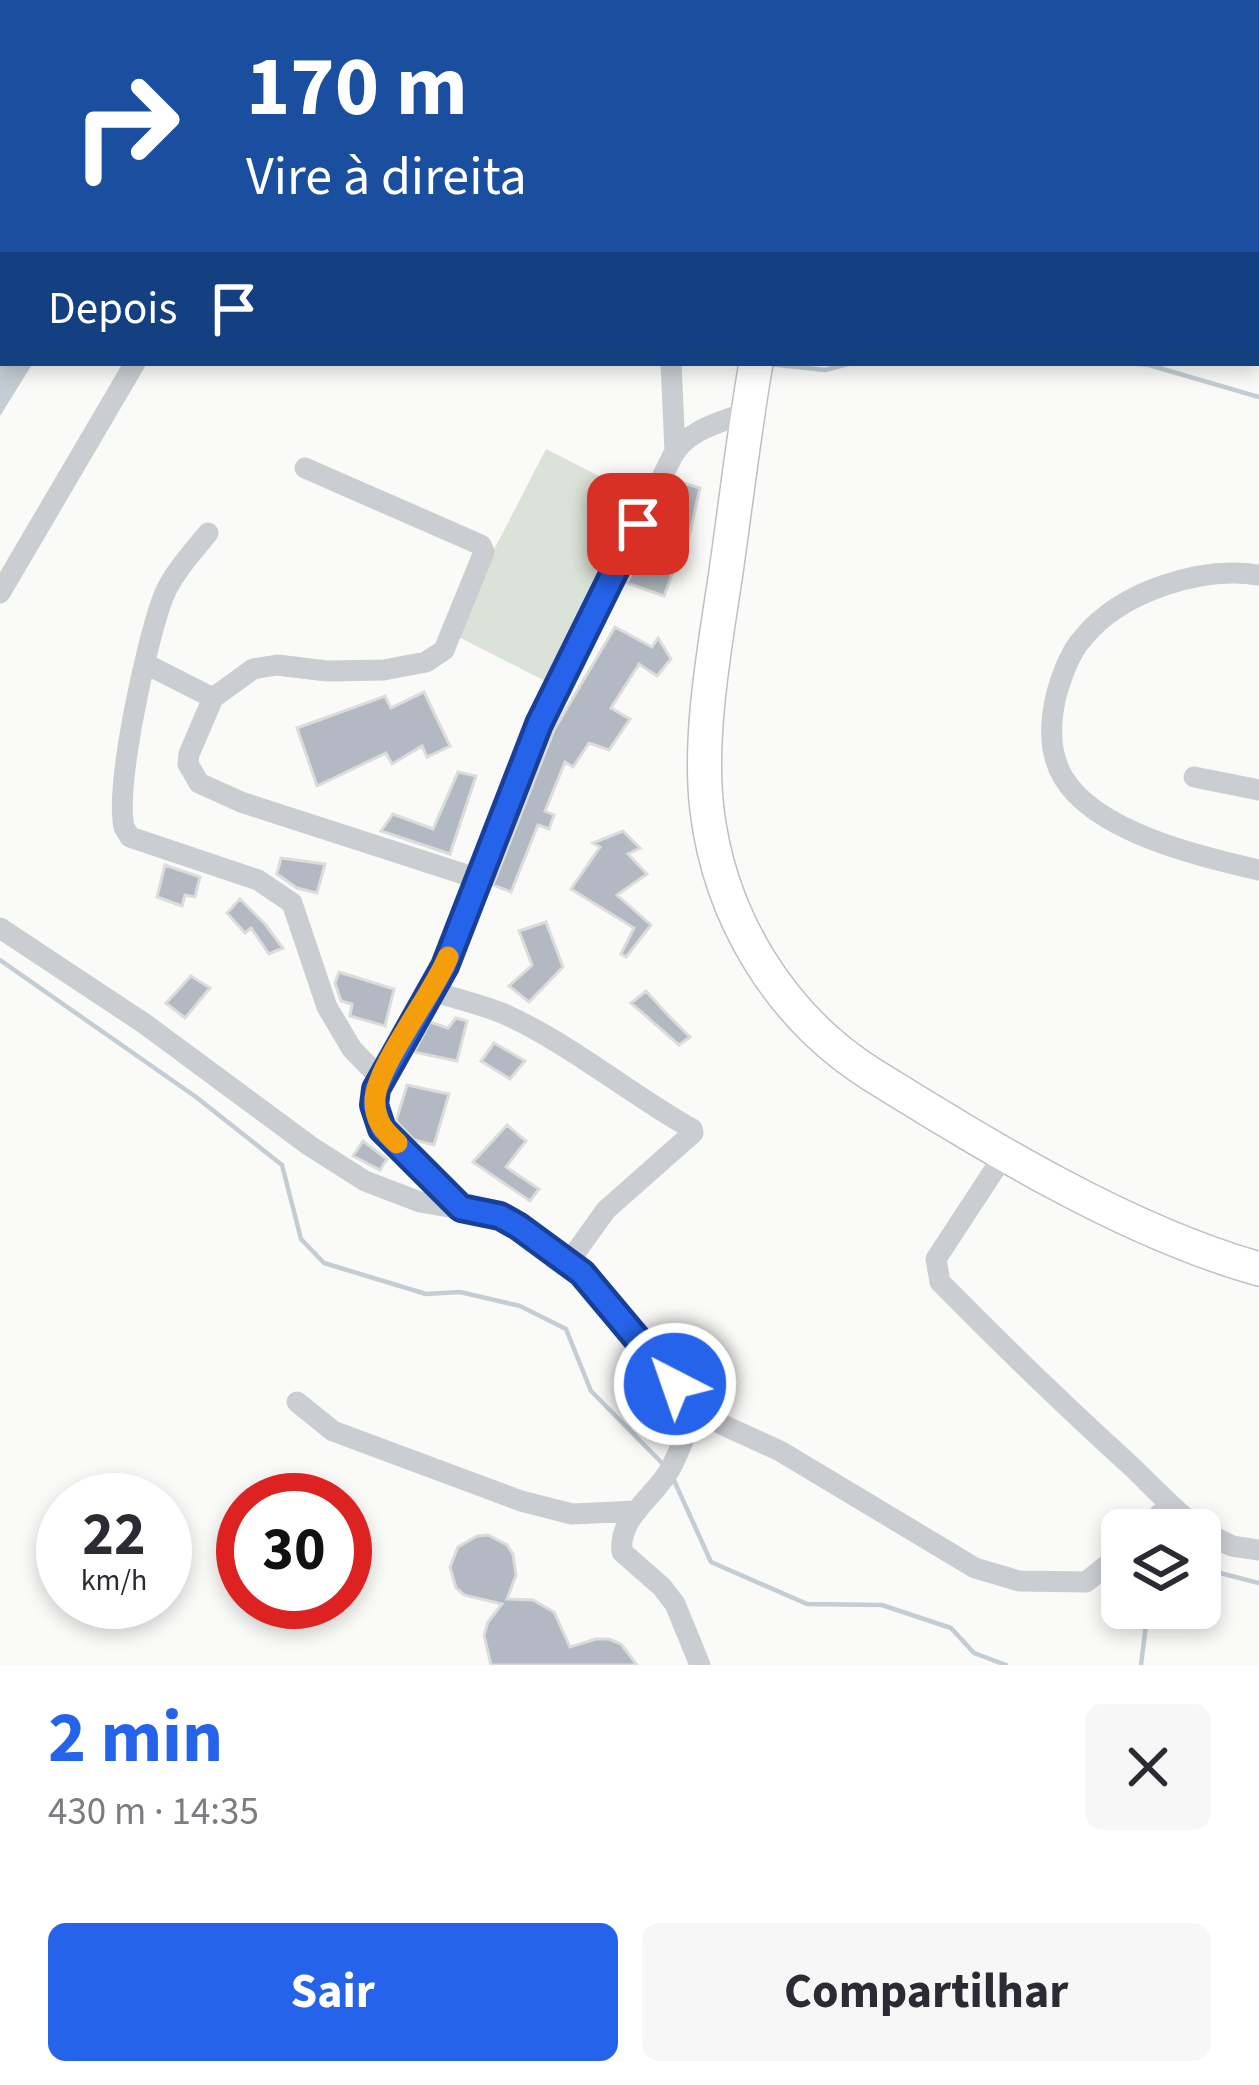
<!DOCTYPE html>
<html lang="pt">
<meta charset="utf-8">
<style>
body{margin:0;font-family:"Source Sans 3",sans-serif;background:#f7f7f7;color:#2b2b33;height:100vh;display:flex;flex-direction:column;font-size:45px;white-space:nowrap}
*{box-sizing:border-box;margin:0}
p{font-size:39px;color:#7c7c81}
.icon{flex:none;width:66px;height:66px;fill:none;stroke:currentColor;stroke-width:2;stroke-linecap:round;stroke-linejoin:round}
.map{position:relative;height:1665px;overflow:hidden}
.side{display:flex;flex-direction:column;background:#fff;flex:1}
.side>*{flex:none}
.top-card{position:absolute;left:0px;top:0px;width:1260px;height:366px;box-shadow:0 6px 18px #0003;background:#1a4fa0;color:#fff;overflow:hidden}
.buttons{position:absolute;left:1101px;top:1509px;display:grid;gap:24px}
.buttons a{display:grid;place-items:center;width:120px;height:120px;border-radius:18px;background:#fff;box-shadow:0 6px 18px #0003;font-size:60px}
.speed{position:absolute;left:36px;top:1473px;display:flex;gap:24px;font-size:60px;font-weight:700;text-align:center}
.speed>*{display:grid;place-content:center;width:156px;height:156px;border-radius:50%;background:#fff;box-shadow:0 6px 18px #0003;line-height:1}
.speed small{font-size:30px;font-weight:400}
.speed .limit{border:18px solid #d22;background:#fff;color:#111}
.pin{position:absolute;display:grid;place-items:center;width:102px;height:102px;color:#fff;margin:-51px;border-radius:24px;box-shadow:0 6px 18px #0006}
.me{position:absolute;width:132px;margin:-66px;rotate:319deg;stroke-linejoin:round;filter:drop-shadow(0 0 9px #0008)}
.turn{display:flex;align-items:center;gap:42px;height:252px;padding:0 48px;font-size:54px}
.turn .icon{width:156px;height:156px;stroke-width:2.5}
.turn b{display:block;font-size:84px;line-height:102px}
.then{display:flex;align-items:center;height:114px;padding:0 48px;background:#0003;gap:24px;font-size:45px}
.round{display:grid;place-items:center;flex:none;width:126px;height:126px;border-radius:18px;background:#f7f7f7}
.overview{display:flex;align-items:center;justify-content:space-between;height:204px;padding:0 48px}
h1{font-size:72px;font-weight:700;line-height:90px;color:#2563eb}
.cta{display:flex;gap:24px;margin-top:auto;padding:24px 48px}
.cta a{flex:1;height:138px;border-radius:18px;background:#2563eb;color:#fff;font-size:48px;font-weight:700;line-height:138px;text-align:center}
.cta a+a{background:#f7f7f7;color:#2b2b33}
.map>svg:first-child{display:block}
.green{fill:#dbe2d8}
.water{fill:#c3cdd3}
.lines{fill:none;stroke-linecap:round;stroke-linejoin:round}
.stream{stroke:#c3cdd3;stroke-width:4.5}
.building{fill:#b2b9c2;stroke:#dcdcda;stroke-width:3}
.primary-casing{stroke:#bdc0c5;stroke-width:36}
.street{stroke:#cacdd2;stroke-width:21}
.primary{stroke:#fff;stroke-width:33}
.route-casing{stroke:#184099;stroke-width:30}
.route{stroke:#2563eb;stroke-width:21}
.slow{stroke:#f59e0b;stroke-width:21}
</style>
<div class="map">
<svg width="1259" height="1665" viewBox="0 0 1259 1665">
<rect width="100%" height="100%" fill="#fafaf8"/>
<path class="green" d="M546,449l94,48 -95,184 -94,-48z"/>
<path class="water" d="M0,0h276l-273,3v360h30l-33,53z"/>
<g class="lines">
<path class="stream" d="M321,0l4,3
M943,0l3,3
M1257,127l2,1
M1128,363l21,2 110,32
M769,364l56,6 27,-7
M0,960l196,137 86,68 19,74 23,24 102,31 34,-2 60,14 46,23 25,62 75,76
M672,1476l39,86 96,42 75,1 69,23 23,25 32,12
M1200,1578l20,-5 39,10
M1141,1665l7,-57"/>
</g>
<path class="building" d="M677,481l23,7 -13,58 -35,-14z
M637,562l35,12 -8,22 -37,-13z
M615,627l37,20 6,-9 13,21 -14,17 -18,-12 -28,44 19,11 -21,31 -20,-7 -16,24 -8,-5 -20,49 9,4 -5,14 -11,-4 -27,67 -18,-7 61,-155z
M424,692l26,54 -23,11 -5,-11 -30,18 -6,-11 -69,33 -20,-58 88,-32 6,12z
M458,772l18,4 -26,78 -69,-23 12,-17 40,15z
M623,831l17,17 -12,6 19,20 -30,21 34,30 -25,32 -5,-3 13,-26 -63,-39 29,-42 -7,-4z
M281,858l44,6 -8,29 -20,-5 -20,-14z
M165,865l35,12 -5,20 -10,-2 -3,11 -25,-9z
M240,899l25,25 18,24 -14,6 -18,-26 -6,5 -18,-20z
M546,922l17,45 -34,35 -20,-16 23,-21 -13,-34z
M339,972l55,17 -9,37 -35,-10 2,-12 -11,-3 -6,-18z
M191,976l19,12 -25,30 -19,-15z
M646,991l22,24 22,22 -11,8 -48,-42z
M456,1018l11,3 -10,40 -43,-9 16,-30 18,6z
M494,1043l31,18 -15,18 -29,-18z
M407,1085l42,9 -15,51 -20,-5 -18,-19z
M507,1125l19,16 -20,26 33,22 -9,12 -57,-39z
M363,1141l24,18 -7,11 -27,-14z
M488,1535l19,10 6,9 3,21 -9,24 26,1 21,12 16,35 26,-8h13l12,5 16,21h-146l-7,-30 4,-13 14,-18 -38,-9 -8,-7 -6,-21 8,-20 19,-11z"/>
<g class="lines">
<g class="primary-casing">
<path id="primary" d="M811,3v-3
M756,363c-12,69 -20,139 -30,209 -11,74 -28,164 -19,238 13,108 73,206 164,264 118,73 254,157 388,195"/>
</g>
<path class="street" d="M422,3l2,-3
M693,3l2,-3
M671,363l4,88
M305,468l176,77 3,7 -40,98 -18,12 -42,8 -57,1 -50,-6 -24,4 -40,29 -24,56 -1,10 11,19 42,19 238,77
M208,533c-16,20 -34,39 -44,62 -17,43 -49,190 -40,232l6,10 128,43 34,23 35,104 25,42 29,30
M1259,575c-58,-9 -138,16 -176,63 -13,14 -22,40 -27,58 -6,26 -7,57 7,81 32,55 138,80 196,93
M0,593l135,-230
M146,664l67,34
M1194,777l65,13
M0,928l145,96 165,122 55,35 55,21 80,14 18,10 64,47 115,135c-10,20 -17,44 -28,63 -16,27 -51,47 -47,81l40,35 13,17 25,61
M431,991c23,7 48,13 71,22 64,28 128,81 190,116l1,4 -87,77 -38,53
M1006,1152l-70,107 4,23c62,63 125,124 191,184 23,22 43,44 69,64
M461,1208l-79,-79 -8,-24 1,-16 70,-123 95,-242 133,-269c16,-26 46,-32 75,-43
M297,1402l36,29 188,70 51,13 65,-3
M697,1408l26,17 57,26 195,117 44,13 67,1 36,-29
M1144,1530l24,-24
M1200,1530l32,16 27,4"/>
<use href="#primary" class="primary"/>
</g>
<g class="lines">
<g class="route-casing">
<path id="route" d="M638,524l-99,200 -94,242 -69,123 -2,16 8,24 79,79 39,8 18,10 64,47 93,111"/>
</g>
<use href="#route" class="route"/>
<path class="slow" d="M397,1143c-13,-12 -22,-22 -22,-41 -2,-31 59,-109 73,-145"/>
</g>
</svg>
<div class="buttons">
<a><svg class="icon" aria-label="layers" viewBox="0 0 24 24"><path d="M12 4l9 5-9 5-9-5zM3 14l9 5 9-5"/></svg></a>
</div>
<div class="speed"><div>22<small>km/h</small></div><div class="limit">30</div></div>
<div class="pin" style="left:638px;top:524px;background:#d93025"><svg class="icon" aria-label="arrive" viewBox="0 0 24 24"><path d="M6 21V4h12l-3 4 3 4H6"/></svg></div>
<svg class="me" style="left:675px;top:1384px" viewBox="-20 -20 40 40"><circle r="17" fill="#2563eb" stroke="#fff" stroke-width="3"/><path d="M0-11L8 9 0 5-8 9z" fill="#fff"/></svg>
<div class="top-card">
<div class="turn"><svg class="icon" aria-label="right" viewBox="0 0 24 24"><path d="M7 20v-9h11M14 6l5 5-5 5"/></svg><div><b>170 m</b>Vire à direita</div></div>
<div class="then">Depois<svg class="icon" aria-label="arrive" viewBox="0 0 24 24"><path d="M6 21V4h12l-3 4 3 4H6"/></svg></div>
</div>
</div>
<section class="side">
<div class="overview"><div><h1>2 min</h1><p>430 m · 14:35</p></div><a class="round"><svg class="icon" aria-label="close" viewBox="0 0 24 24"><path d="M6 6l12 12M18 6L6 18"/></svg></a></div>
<div class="cta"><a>Sair</a><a>Compartilhar</a></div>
</section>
